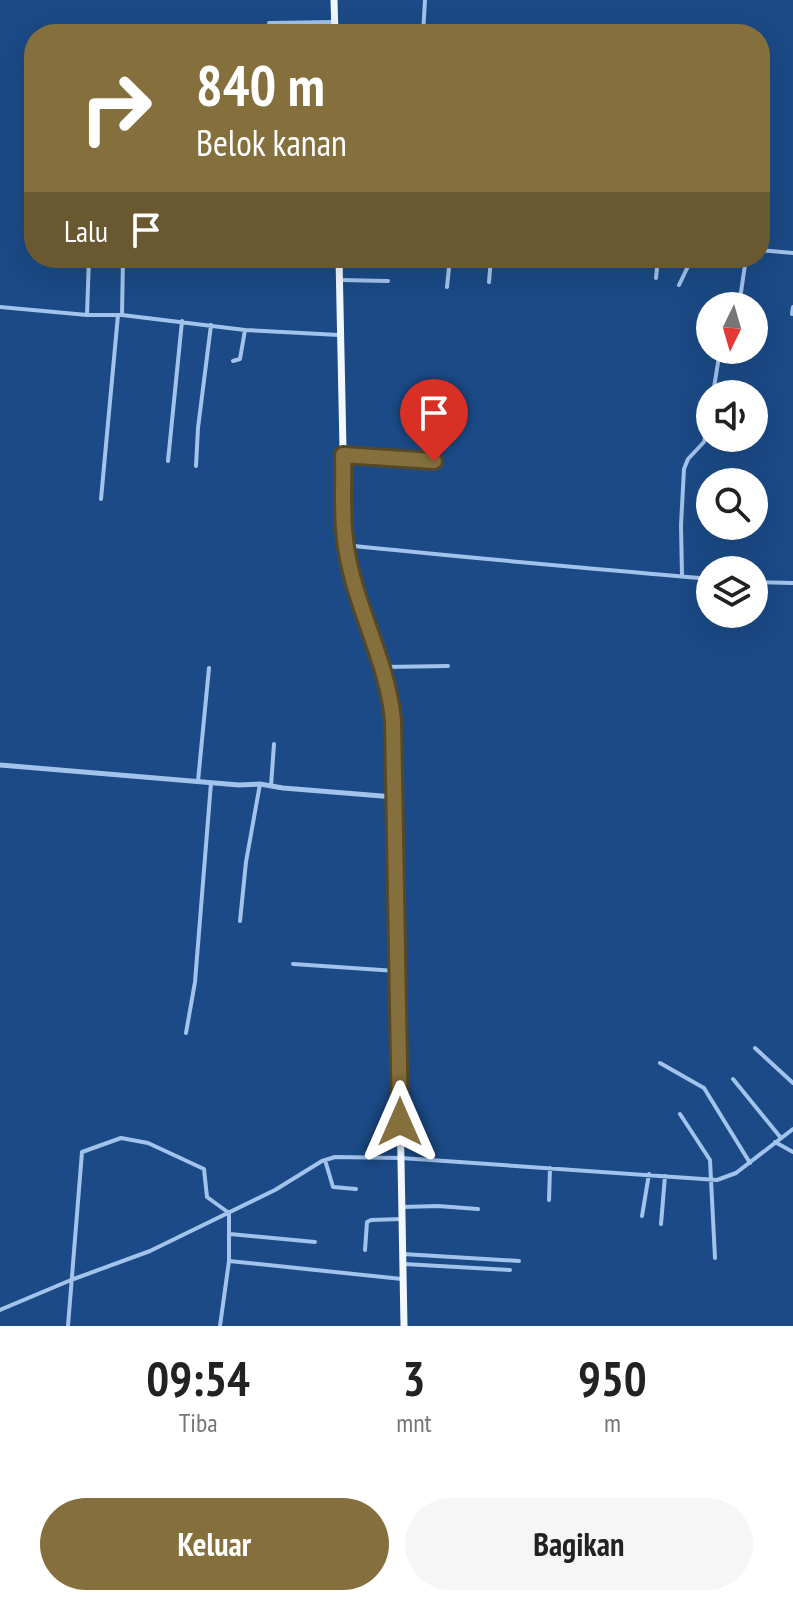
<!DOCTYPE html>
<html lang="id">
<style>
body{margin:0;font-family:"PT Sans Narrow",sans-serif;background:#f6f6f6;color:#222;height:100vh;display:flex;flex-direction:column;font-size:30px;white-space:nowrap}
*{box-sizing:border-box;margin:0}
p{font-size:26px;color:#767676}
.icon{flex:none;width:44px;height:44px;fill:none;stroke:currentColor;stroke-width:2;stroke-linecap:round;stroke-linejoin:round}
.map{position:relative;height:1326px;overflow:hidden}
.panel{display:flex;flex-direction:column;background:#fff;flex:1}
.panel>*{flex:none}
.hud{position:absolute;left:24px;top:24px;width:746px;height:244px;border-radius:32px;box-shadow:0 8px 32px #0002;background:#85703d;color:#fff;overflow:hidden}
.needle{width:52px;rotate:185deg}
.buttons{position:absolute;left:696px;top:292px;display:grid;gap:16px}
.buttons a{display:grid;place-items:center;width:72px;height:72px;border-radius:50%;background:#fff;box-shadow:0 8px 32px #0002;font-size:40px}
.pin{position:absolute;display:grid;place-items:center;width:68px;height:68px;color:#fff;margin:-82px -34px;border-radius:50% 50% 50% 0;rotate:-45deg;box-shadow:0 0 8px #0007}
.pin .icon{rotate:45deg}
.me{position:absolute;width:88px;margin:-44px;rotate:0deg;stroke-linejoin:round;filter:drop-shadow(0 0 6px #0008)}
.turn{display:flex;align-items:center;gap:28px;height:168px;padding:0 40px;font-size:36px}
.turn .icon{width:104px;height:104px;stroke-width:2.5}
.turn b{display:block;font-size:56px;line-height:68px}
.then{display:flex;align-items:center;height:76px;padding:0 40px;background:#0003;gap:16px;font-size:30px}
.eta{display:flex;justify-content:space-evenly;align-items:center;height:136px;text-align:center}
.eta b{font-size:48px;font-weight:800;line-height:56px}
.cta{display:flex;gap:16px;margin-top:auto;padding:16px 40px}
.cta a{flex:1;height:92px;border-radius:48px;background:#85703d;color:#fff;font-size:32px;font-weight:800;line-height:92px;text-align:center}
.cta a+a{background:#f6f6f6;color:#222}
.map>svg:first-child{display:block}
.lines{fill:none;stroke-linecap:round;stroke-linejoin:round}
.minor{stroke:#a2c3ec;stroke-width:4}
.tertiary{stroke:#a2c3ec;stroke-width:5}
.trunk{stroke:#f3f8ff;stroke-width:7}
.route-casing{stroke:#564928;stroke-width:20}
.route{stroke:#85703d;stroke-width:14}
</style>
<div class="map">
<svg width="793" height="1326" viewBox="0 0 793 1326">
<rect width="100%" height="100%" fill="#1b4a86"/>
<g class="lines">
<path class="minor" d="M269,23l65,-1
M423,34l2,-34
M760,250l33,3
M251,263l88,-2
M656,278l2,-20
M341,280l47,1
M489,282l2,-24
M679,285l13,-27
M447,287l3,-29
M739,306l7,-48
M0,307l87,8h35l123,15 94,5
M792,314l1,-7
M87,315l2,-57
M122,315l1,-57
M233,361l7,-2 5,-29
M713,394l7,-44
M343,455l91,6
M168,461l14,-140
M196,466l2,-38 13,-103
M101,499l17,-184
M345,545c122,13 243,23 365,34
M682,576l-1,-51 3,-56 4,-10 16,-17 6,-32
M754,582l39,1
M383,667l65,-1
M198,781l11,-113
M271,786l3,-42
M240,921l6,-59 14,-78
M293,964l103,7
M186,1033l9,-51 16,-199
M755,1048l38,35
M660,1063l44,25 46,75
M733,1079l48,59
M680,1114l30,46 5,98
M775,1142l18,10
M325,1160l8,27 23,2
M549,1200l1,-32
M402,1207l36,-1 40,3
M642,1216l7,-42
M661,1224l4,-48
M230,1234l85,8
M365,1250l2,-28 4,-2 31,-1
M403,1254l116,7
M229,1261l173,18
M404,1264l106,6
M0,1310l71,-30 79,-29 125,-61 47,-29 13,-4 66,1 316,22 19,-7 57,-44
M68,1326l14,-174 39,-14 27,5 56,26 3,28 22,16v48l-9,65"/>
<path class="tertiary" d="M0,765l239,20 21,-1 23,4 111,9"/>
<path class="trunk" d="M334,0l1,34
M339,258l6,287 14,51 29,86 5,38 11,606"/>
</g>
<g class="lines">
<g class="route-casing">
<path id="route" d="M400,1122l-7,-402c-6,-60 -38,-113 -47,-173 -5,-29 -2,-62 -3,-92l91,6"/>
</g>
<use href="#route" class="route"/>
</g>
</svg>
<div class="buttons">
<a><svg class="needle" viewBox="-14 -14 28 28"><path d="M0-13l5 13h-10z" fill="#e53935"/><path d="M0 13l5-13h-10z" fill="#767676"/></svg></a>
<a><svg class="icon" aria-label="sound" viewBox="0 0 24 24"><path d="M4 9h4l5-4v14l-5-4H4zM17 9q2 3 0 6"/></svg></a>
<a><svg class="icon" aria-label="search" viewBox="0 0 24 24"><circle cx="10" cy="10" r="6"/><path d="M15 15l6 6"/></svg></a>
<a><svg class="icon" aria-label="layers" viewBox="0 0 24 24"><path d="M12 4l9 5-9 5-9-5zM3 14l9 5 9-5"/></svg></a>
</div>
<div class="pin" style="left:434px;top:461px;background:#d93025"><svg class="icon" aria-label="arrive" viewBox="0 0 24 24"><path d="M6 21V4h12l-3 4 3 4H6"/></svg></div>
<svg class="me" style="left:400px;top:1122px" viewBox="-20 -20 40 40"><path d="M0-17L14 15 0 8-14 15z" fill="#85703d" stroke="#fff" stroke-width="4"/></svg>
<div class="hud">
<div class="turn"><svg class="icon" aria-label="right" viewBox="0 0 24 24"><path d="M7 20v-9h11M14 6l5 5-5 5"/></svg><div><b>840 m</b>Belok kanan</div></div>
<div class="then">Lalu<svg class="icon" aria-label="arrive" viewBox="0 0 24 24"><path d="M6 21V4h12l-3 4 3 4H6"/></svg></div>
</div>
</div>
<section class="panel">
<div class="eta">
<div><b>09:54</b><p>Tiba</p></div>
<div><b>3</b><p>mnt</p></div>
<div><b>950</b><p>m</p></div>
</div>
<div class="cta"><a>Keluar</a><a>Bagikan</a></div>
</section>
